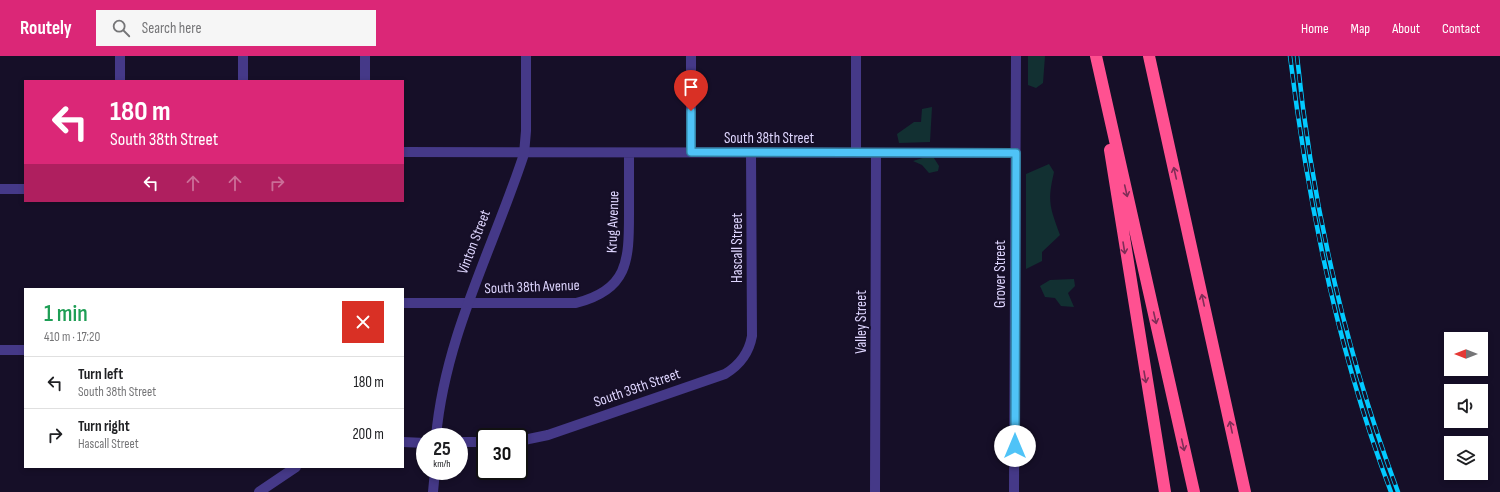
<!DOCTYPE html>
<meta charset="utf-8">
<style>
body{margin:0;font-family:"Sofia Sans Condensed",sans-serif;background:#f6f6f6;color:#202124;height:100vh;display:flex;flex-direction:column;font-size:15px;white-space:nowrap}
*{box-sizing:border-box;margin:0}
p{font-size:13px;color:#757577}
.icon{flex:none;width:22px;height:22px;fill:none;stroke:currentColor;stroke-width:2;stroke-linecap:round;stroke-linejoin:round}
.map{position:relative;flex:1;overflow:hidden}
.side{position:absolute;left:24px;top:232px;width:380px;height:180px;display:flex;flex-direction:column;background:#fff;border-radius:0px;box-shadow:0 2px 6px #0003}
.side>*{flex:none}
.guide{position:absolute;left:24px;top:24px;width:380px;height:122px;border-radius:0px;box-shadow:0 2px 6px #0003;background:#db2777;color:#fff;overflow:hidden}
.needle{width:26px;rotate:270deg}
.fabs{position:absolute;left:1444px;top:276px;display:grid;gap:8px}
.fabs a{display:grid;place-items:center;width:44px;height:44px;border-radius:0px;background:#fff;box-shadow:0 2px 6px #0003;font-size:20px}
.speed{position:absolute;left:416px;top:372px;display:flex;gap:8px;font-size:20px;font-weight:700;text-align:center}
.speed>*{display:grid;place-content:center;width:52px;height:52px;border-radius:50%;background:#fff;box-shadow:0 2px 6px #0003;line-height:1}
.speed small{font-size:10px;font-weight:400}
.speed .limit{border:2px solid #111;border-radius:6px;background:#fff;color:#111}
.pin{position:absolute;display:grid;place-items:center;width:34px;height:34px;color:#fff;margin:-41px -17px;border-radius:50% 50% 50% 0;rotate:-45deg;box-shadow:0 0 4px #0007}
.pin .icon{rotate:45deg}
.me{position:absolute;width:44px;margin:-22px;rotate:0deg;stroke-linejoin:round;filter:drop-shadow(0 0 3px #0008)}
.turn{display:flex;align-items:center;gap:14px;height:84px;padding:0 20px;font-size:18px}
.turn .icon{width:52px;height:52px;stroke-width:2.5}
.turn b{display:block;font-size:28px;line-height:34px}
.lanes{display:flex;align-items:center;height:38px;padding:0 20px;background:#0003;justify-content:center;gap:20px;direction:ltr}
.lanes .off{opacity:.35}
.round{display:grid;place-items:center;flex:none;width:42px;height:42px;border-radius:0px;background:#f6f6f6}
.summary{display:flex;align-items:center;justify-content:space-between;height:68px;padding:0 20px}
h1{font-size:24px;font-weight:600;line-height:30px;color:#1e9e55}
ul{padding:0;list-style:none}
li{display:flex;align-items:center;gap:12px;height:52px;padding:0 20px;border-top:1px solid #e0e0e0}
li div{flex:1}
li b{display:block;font-size:15px}
li em{font-style:normal}
header{display:flex;align-items:center;gap:24px;box-sizing:border-box;height:56px;padding:0 20px;background:#db2777;color:#fff}
header strong{font-size:19px}
nav{display:flex;gap:22px;margin-inline-start:auto;font-size:14px}
.search{width:280px;height:36px;background:#f6f6f6;display:flex;align-items:center;gap:10px;box-sizing:border-box;padding:0 14px;border-radius:0px;color:#757577;font-size:15px}
.map>svg:first-child{display:block}
.green{fill:#123032}
.lines{fill:none;stroke-linecap:round;stroke-linejoin:round}
.minor{stroke:#453988;stroke-width:10}
.tertiary{stroke:#453988;stroke-width:10}
.motorway{stroke:#ff5191;stroke-width:12}
.rail-casing{stroke:#02caff;stroke-width:4.5}
.rail{stroke:#160f28;stroke-width:3;stroke-dasharray:9;stroke-linecap:butt}
.oneway{stroke:#7f2d57}
.route-casing{stroke:#337fa1;stroke-width:10}
.route{stroke:#4fc3f7;stroke-width:7}
.labels{text-anchor:middle;dominant-baseline:central;stroke-width:4;stroke-linejoin:round;paint-order:stroke}
.street-label{font-size:15px;fill:#dfd6ff;stroke:#160f28}
</style>
<header>
<strong>Routely</strong>
<div class="search"><svg class="icon" aria-label="search" viewBox="0 0 24 24"><circle cx="10" cy="10" r="6"/><path d="M15 15l6 6"/></svg>Search here</div>
<nav><a>Home</a><a>Map</a><a>About</a><a>Contact</a></nav>
</header>
<div class="map">
<svg width="1500" height="436" viewBox="0 0 1500 436">
<rect width="100%" height="100%" fill="#160f28"/>
<path class="green" d="M1028,0h17l-2,27 -7,5 -8,-3z
M932,51l-2,35 -31,1 -2,-9 17,-12h7l1,-13z
M932,99l7,11 -1,5 -9,2 -7,-8 -9,-4z
M1049,108l5,8c-7,31 -4,35 6,63l-18,17v9l-16,8v-95z
M1074,223l1,7 -7,7 6,14 -13,-1 -6,-8 -10,-1 -5,-11 10,-6z"/>
<g class="lines">
<path class="minor" d="M856,0v96
M120,25v-25
M243,25v-25
M365,25v-25
M403,96l613,1
M691,96v-96
M0,133h25
M403,247h173c52,-13 53,-42 53,-89 0,-20 0,-41 0,-61
M0,294h25
M519,385l29,-6 177,-61c15,-9 24,-21 27,-38l-1,-183
M403,386l22,1
M459,386h26
M259,436l37,-25
M875,436l1,-339
M1014,436l2,-436"/>
<path class="tertiary" d="M436,381c9,-101 57,-188 88,-283l2,-23v-75
M433,436l2,-21"/>
<path class="motorway" d="M1096,0l98,436
M1149,0l96,436
M1110,94l55,342"/>
<g class="rail-casing">
<path id="rail" d="M1290,0c18,148 48,297 101,436
M1297,0c15,148 49,297 101,436"/>
</g>
<use href="#rail" class="rail"/>
</g>
<defs><path id="oneway-shaft" d="M-6 0H5M1.5-3L5.5 0L1.5 3" fill="none" stroke-width="1.6" stroke-linecap="round" stroke-linejoin="round"/></defs>
<g class="oneway">
<use href="#oneway-shaft" transform="translate(1175 117) rotate(-103)"/>
<use href="#oneway-shaft" transform="translate(1126 135) rotate(77)"/>
<use href="#oneway-shaft" transform="translate(1124 192) rotate(81)"/>
<use href="#oneway-shaft" transform="translate(1203 244) rotate(-102)"/>
<use href="#oneway-shaft" transform="translate(1155 262) rotate(77)"/>
<use href="#oneway-shaft" transform="translate(1145 321) rotate(80)"/>
<use href="#oneway-shaft" transform="translate(1231 371) rotate(-102)"/>
<use href="#oneway-shaft" transform="translate(1183 389) rotate(77)"/>
</g>
<g class="lines">
<g class="route-casing">
<path id="route" d="M691,55v41l325,1 -1,293"/>
</g>
<use href="#route" class="route"/>
</g>
<g class="labels">
<g class="street-label">
<text x="769" y="82">South 38th Street</text>
<text transform="translate(613 166) rotate(-88)">Krug Avenue</text>
<text transform="translate(474 186) rotate(-69)">Vinton Street</text>
<text transform="translate(737 192) rotate(-90)">Hascall Street</text>
<text transform="translate(1000 218) rotate(-90)">Grover Street</text>
<text transform="translate(532 231) rotate(-2)">South 38th Avenue</text>
<text transform="translate(861 266) rotate(-90)">Valley Street</text>
<text transform="translate(637 332) rotate(-19)">South 39th Street</text>
</g>
</g>
</svg>
<div class="fabs">
<a><svg class="needle" viewBox="-14 -14 28 28"><path d="M0-13l5 13h-10z" fill="#e53935"/><path d="M0 13l5-13h-10z" fill="#757577"/></svg></a>
<a><svg class="icon" aria-label="sound" viewBox="0 0 24 24"><path d="M4 9h4l5-4v14l-5-4H4zM17 9q2 3 0 6"/></svg></a>
<a><svg class="icon" aria-label="layers" viewBox="0 0 24 24"><path d="M12 4l9 5-9 5-9-5zM3 14l9 5 9-5"/></svg></a>
</div>
<div class="speed"><div>25<small>km/h</small></div><div class="limit">30</div></div>
<div class="pin" style="left:691px;top:55px;background:#d93025"><svg class="icon" aria-label="arrive" viewBox="0 0 24 24"><path d="M6 21V4h12l-3 4 3 4H6"/></svg></div>
<svg class="me" style="left:1015px;top:390px" viewBox="-20 -20 40 40"><circle r="19" fill="#fff"/><path d="M0-13L10 11 0 6-10 11z" fill="#4fc3f7"/></svg>
<div class="guide">
<div class="turn"><svg class="icon" aria-label="left" viewBox="0 0 24 24"><path d="M17 20v-9H6M10 6l-5 5 5 5"/></svg><div><b>180 m</b>South 38th Street</div></div>
<div class="lanes"><svg class="icon" aria-label="left" viewBox="0 0 24 24"><path d="M17 20v-9H6M10 6l-5 5 5 5"/></svg><svg class="icon off" aria-label="ahead" viewBox="0 0 24 24"><path d="M12 20V5M6 11l6-6 6 6"/></svg><svg class="icon off" aria-label="ahead" viewBox="0 0 24 24"><path d="M12 20V5M6 11l6-6 6 6"/></svg><svg class="icon off" aria-label="right" viewBox="0 0 24 24"><path d="M7 20v-9h11M14 6l5 5-5 5"/></svg></div>
</div>
<section class="side">
<div class="summary"><div><h1>1 min</h1><p>410 m · 17:20</p></div><a class="round" style="background:#d93025;color:#fff"><svg class="icon" aria-label="close" viewBox="0 0 24 24"><path d="M6 6l12 12M18 6L6 18"/></svg></a></div>
<ul>
<li><svg class="icon" aria-label="left" viewBox="0 0 24 24"><path d="M17 20v-9H6M10 6l-5 5 5 5"/></svg><div><b>Turn left</b><p>South 38th Street</p></div><em>180 m</em></li>
<li><svg class="icon" aria-label="right" viewBox="0 0 24 24"><path d="M7 20v-9h11M14 6l5 5-5 5"/></svg><div><b>Turn right</b><p>Hascall Street</p></div><em>200 m</em></li>
</ul>
</section>
</div>
